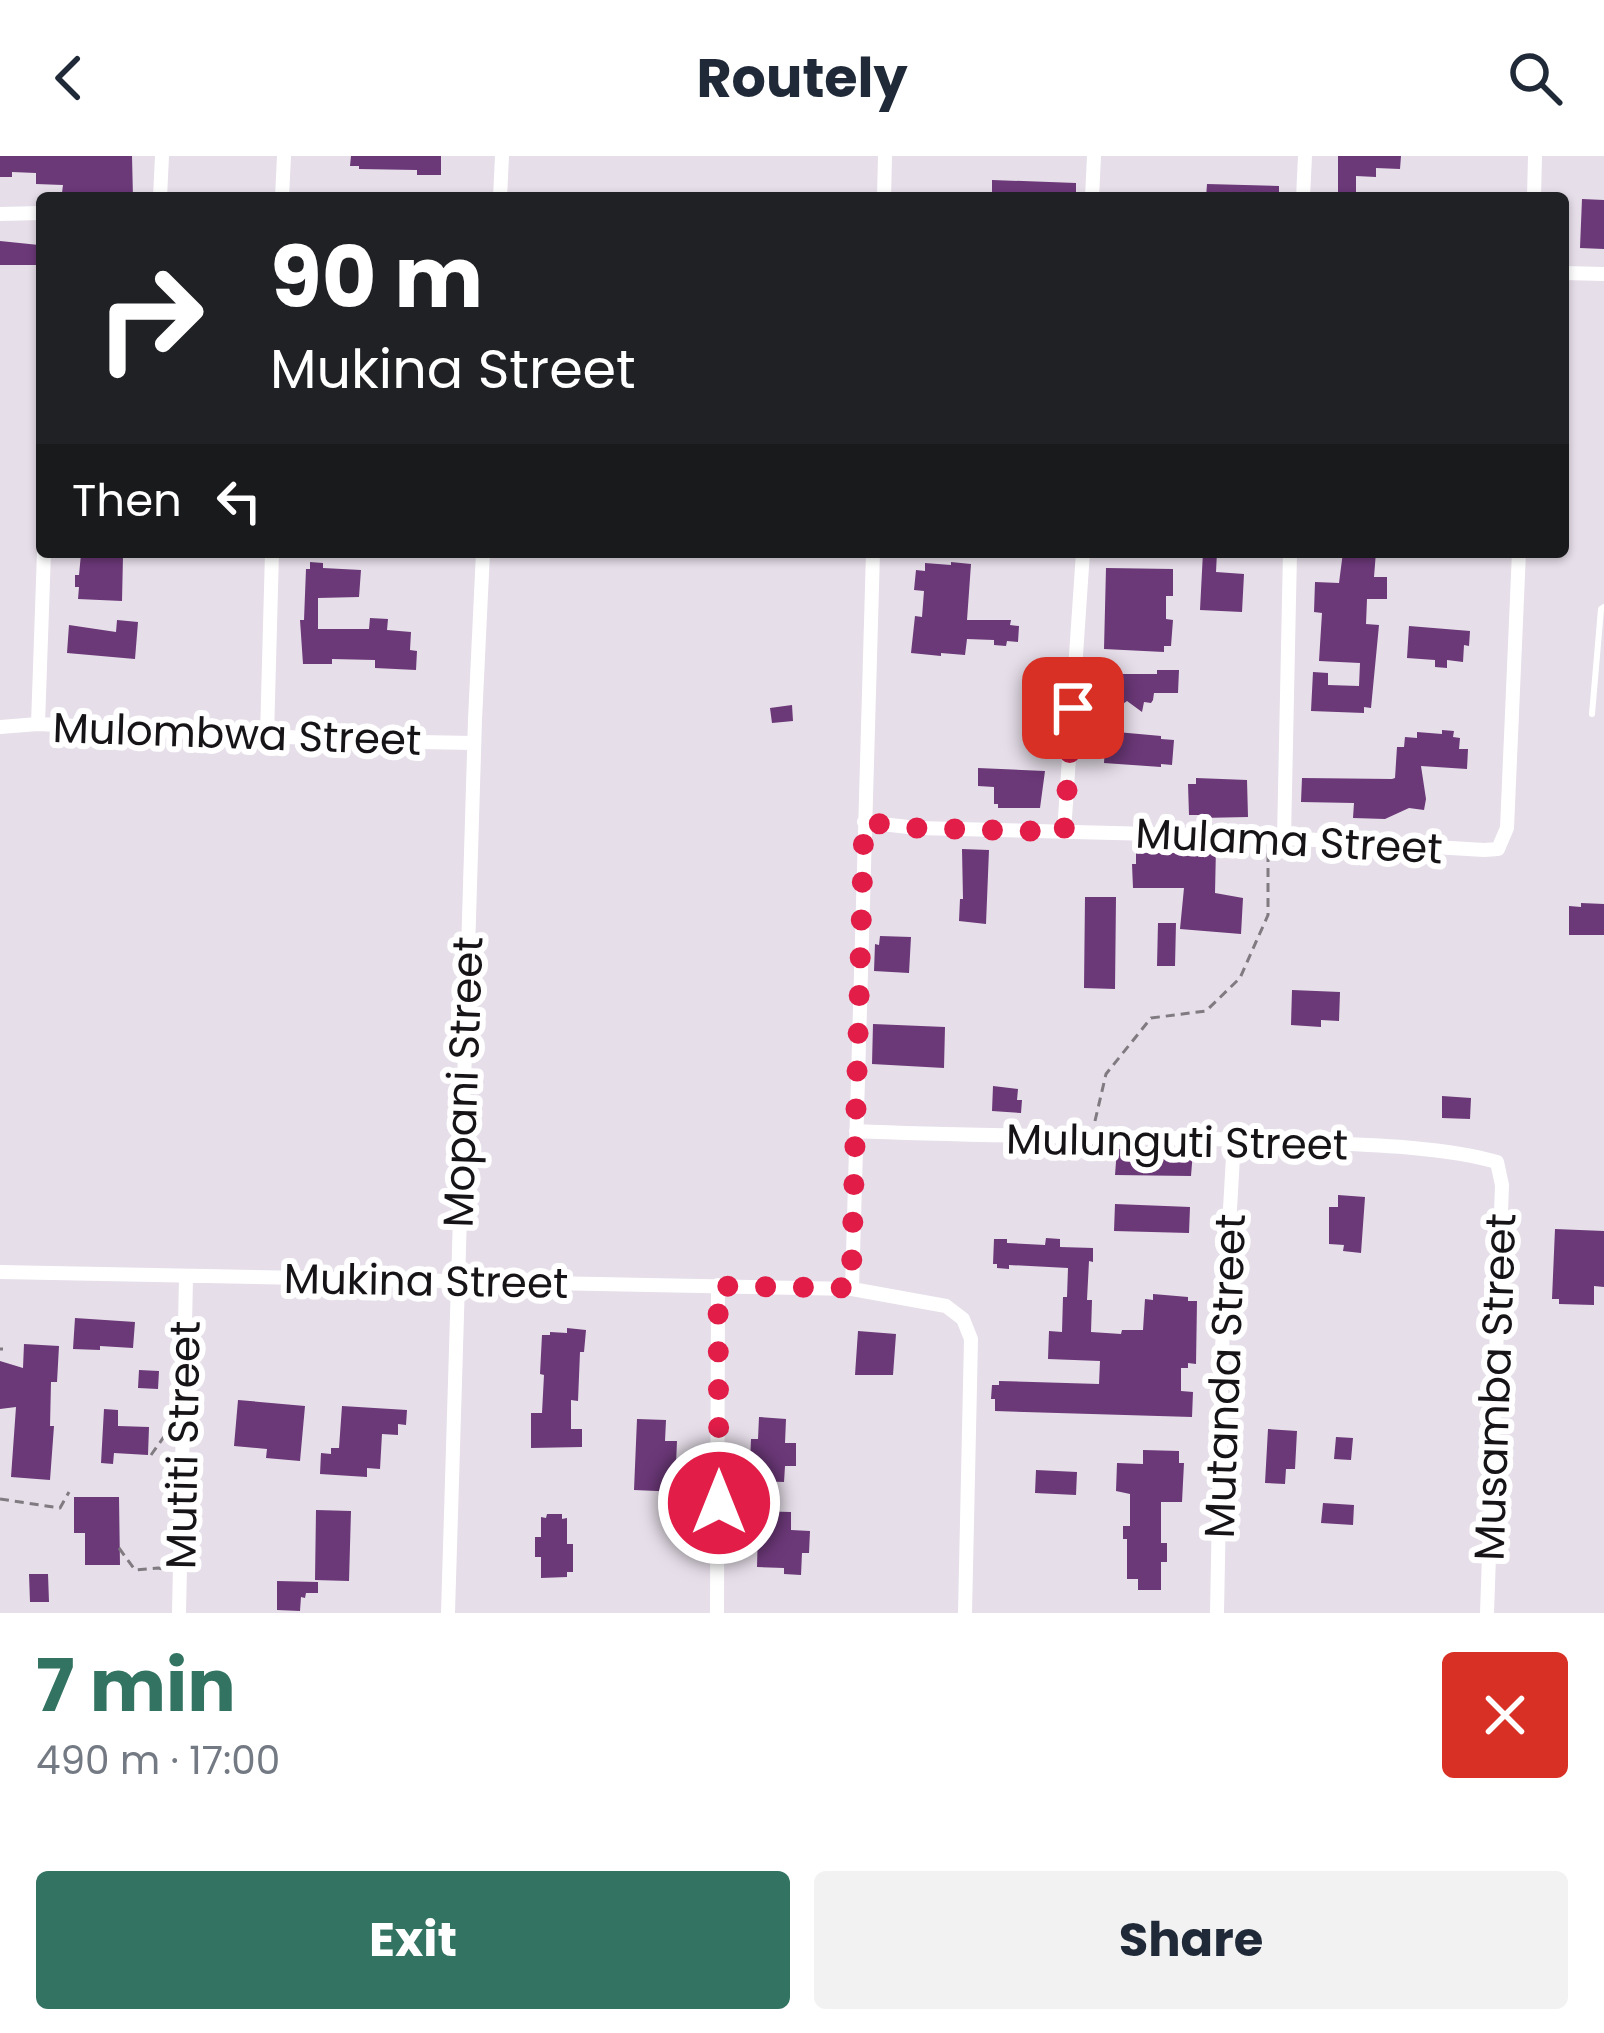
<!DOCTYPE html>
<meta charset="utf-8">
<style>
body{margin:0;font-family:Poppins,sans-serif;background:#f2f2f3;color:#1f2937;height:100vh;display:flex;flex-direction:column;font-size:45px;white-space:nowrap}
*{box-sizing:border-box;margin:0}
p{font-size:39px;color:#747a83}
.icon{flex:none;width:66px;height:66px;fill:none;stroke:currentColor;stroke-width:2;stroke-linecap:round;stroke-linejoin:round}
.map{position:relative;height:1457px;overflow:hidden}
.details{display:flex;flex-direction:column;background:#fff;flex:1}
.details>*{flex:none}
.hud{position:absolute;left:36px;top:36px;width:1533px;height:366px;border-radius:12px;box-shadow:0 3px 9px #0004;background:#202124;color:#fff;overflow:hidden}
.pin{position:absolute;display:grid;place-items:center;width:102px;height:102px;color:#fff;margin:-51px;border-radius:24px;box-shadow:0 6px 18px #0006}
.me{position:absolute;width:132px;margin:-66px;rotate:0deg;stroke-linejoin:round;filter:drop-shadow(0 0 9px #0008)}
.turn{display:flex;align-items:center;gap:42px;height:252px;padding:0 36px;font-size:54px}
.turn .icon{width:156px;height:156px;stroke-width:2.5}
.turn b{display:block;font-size:84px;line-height:102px}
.then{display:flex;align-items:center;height:114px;padding:0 36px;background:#0003;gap:24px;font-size:45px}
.round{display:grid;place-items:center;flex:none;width:126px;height:126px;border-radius:12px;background:#f2f2f3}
.headline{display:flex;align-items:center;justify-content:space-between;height:204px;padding:0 36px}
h1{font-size:72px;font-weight:700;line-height:90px;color:#337361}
.cta{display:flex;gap:24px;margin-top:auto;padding:24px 36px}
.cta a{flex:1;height:138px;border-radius:12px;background:#337361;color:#fff;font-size:48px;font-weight:700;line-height:138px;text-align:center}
.cta a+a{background:#f2f2f3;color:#1f2937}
header{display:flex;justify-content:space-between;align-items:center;height:156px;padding:0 36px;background:#fff;font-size:54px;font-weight:700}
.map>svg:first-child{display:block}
.building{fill:#6b3878}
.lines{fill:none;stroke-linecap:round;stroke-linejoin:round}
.path{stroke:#807a81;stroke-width:3;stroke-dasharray:9 6;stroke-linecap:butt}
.lane{stroke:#fff;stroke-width:6}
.street{stroke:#fff;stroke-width:14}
.route{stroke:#e11d48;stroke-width:21;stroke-dasharray:0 37.8}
.labels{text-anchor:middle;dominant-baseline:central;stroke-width:12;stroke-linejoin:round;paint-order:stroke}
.street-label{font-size:42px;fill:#171417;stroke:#fff}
</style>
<header><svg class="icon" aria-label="back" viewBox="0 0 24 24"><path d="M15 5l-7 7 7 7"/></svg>Routely<svg class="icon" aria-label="search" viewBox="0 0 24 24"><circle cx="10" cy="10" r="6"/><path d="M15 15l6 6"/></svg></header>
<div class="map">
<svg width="1604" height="1457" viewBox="0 0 1604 1457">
<rect width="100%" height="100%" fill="#e6dee9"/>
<path class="building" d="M0,0h132l1,42h-35v-2l-36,-3 1,-8 -27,-1v-11l-24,-1v5h-12z
M351,0h90v19h-24v-5l-58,-1v-3h-9z
M1338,0h63l-1,13 -24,-1v9l-20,-1v22h-18z
M992,24l84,3v15h-84z
M1207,28l72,2v12h-73z
M1582,43l22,1v49l-24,-1z
M0,85l39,4v20h-39z
M1203,396h14l-1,20 28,2 -2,38 -42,-2z
M1343,396h33l-2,25h13v22h-20l-1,25 13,1 -8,83 -7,-1v6l-53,-2 2,-39 15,1v12l31,1 1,-23 -41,-2 3,-48 -8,-1 1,-30 24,1z
M81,398l42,2 -1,45 -44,-2 1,-12h-4v-12h4z
M310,406l13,1v5l38,2 -2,27 -41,1v31h51l1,-11 18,1 -1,11 24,2 -1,18 7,1 -1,19 -41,-2v-8l-43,-1v5h-29l-3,-44h4l2,-51h4z
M951,406l20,2 -4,56h44l-1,5 9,1 -1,16 -11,-1 -1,5 -12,-1v-5l-27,-1 -2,16 -24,-2v3l-30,-3 4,-37 7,1 2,-26 -10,-1 2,-20 9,1v-8l26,2z
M1106,412l67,1v27h-7v23l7,1 -2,26h-7v6l-60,-3z
M117,464l21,2 -3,37 -68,-6 2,-28 47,7z
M1409,470l61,5 -1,15 -5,-1 -1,17 -16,-2v8l-12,-1v-7l-28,-2z
M1157,514h22l-1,23h-24l-1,7 -2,3 -7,-1 -2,10 -15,-11 -11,8 -7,-7 1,-24h10l1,-4h36z
M792,549l1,16 -21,2 -2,-15z
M1442,574l12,1 -1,6 7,1 -1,11h9l-1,20 -46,-3 5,33 -2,11 -15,-2 -24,11 -32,-1 1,-15 -53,-1 1,-24 90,1 3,-1 2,-31h7l1,-10 12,1v-6l25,2z
M1106,575l55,5v3l13,1 -2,25 -11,-1v3l-57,-4z
M978,612l67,3 -5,37h-42v-4h-4v-17l-16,-1z
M1196,622l51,2 1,37 -47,1v-3h-12l-1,-31h8z
M1180,690l36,1 -1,46 28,5 -2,36 -61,-5 4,-41h-51l-1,-24h4v-11h44z
M962,693l27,1 -3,74 -27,-3 1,-22h3z
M1085,741h31l-1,92 -31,-1z
M1581,747l23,1v31h-35v-29l12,1z
M1158,767h18l-1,43h-18z
M880,780l31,1 -2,36 -35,-2 1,-27 4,1z
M1292,834l48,2 -1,29 -18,-1v7l-30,-2z
M873,868l72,3 -1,41 -72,-4z
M993,930l25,3 -1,11h5l-1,13 -29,-2z
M1442,940l29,2 -1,21 -28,-1z
M1117,993l76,2 -2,25 -76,-1z
M1338,1039l27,2 -4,56 -18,-2 1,-6 -15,-1v-37h9z
M1115,1048l75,3 -1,26 -75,-2z
M1555,1073l49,2v56l-10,-1v19l-35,-1v-5h-7z
M1046,1082l14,1v8l33,1v14l-4,-1 -2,39h5l-1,32 30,2 1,-4h21l2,-31 8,1v-6l35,3v4h9l-1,63 -8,-1v5h-7v23l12,1 -1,25 -197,-6v-12h-4l1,-14h7v-4l100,3 1,-23 -52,-2 1,-28 13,1 1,-35h4l1,-29 -59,-3v4l-12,-1v-4h-4l1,-25h13v4l38,2z
M75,1162l60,4 -2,26 -33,-2v4l-27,-1z
M567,1172l19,2 -2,22h-4l-2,49 -7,-1v29h11v18l-51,1v-35h11l2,-38 -4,-1 2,-39h8v-3l17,1z
M858,1175l38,3 -3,41h-38z
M24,1188l35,2 -2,36h-6l-1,44h4l-4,54 -39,-3 5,-70 -16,2v-48l23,7z
M139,1214l20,1 -1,18 -20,-1z
M238,1244l67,6 -5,55 -34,-3 1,-9 -33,-3z
M342,1250l65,4 -1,15 -8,-1v11l-16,-1 -2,35 -13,-1v9l-47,-3 1,-21 10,1v-6h8z
M104,1253l14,1v16l31,1 -1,28 -34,-2 -1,11 -12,-1z
M759,1261l27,2 -1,24h11v23h-11l-1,16 -29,-1 1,-17h-6l1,-25h7z
M637,1263l29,1 -1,21h12l-1,24 4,1v26l-46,-2z
M1268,1273l29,2 -2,38h-9l-1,15 -20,-1z
M1336,1281l17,1 -2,22 -17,-1z
M1143,1294l36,1v12h5l-2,39h-21v41h6v19h-6v28h-23v-11h-11v-40h-4v-13h7v-32l-14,-3 1,-28 26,1z
M1036,1314l41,2 -1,23 -41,-2z
M74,1341h45l1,68h-35v-32h-11z
M1323,1347l31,2 -1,20 -32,-2z
M316,1354l35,1 -2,70 -34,-1z
M751,1355l40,1v18l19,1 -1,22h-7l-1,22 -17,-1v-6l-27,-1 1,-38h-7z
M547,1358h15v5l5,-1v26h6v28h-6v5l-26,1v-21h-6v-20h6v-20l5,1z
M29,1418h19l1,28h-19z
M277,1425l41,1v11h-12l-1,5 -4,-1 -1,14 -23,-1z"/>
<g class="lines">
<path class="path" d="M1095,965l11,-47 45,-56 55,-7 34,-33 28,-63v-64
M0,1193h3
M151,1299l17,-24
M0,1343l60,9 9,-16
M119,1392l16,22 23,-2 9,2"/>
<path class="lane" d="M1592,558l9,-105 3,-2"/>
<path class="street" d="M160,42l2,-42
M282,42l2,-42
M500,42l2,-42
M884,42l1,-42
M1092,42l2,-42
M1303,42l2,-42
M1534,42l1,-42
M0,58l42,-1
M1563,117l41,1
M38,568l6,-172
M0,571l38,-3 328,17 108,2
M267,580l5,-184
M864,666l53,6 351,9 216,13 14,-1 9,-21 12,-276
M1064,676l19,-280
M1284,682l6,-286
M856,975c146,7 293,4 440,11 63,3 141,3 201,20l5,23 -15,428
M0,1116l852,17 94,17 17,13 8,20 -6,274
M852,1133l21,-737
M179,1457l7,-336
M448,1457l27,-893 8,-168
M717,1457l1,-328
M1217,1457l5,-264 12,-210"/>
</g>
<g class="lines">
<path class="route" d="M719,1347l-1,-217 133,2 13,-466 52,6 148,4 9,-124"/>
</g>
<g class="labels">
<g class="street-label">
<text transform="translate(237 578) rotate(2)">Mulombwa Street</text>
<text transform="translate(1289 685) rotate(3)">Mulama Street</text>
<text transform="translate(463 926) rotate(-88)">Mopani Street</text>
<text transform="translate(1177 986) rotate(1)">Mulunguti Street</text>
<text transform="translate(426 1125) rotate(1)">Mukina Street</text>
<text transform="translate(1225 1220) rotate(-88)">Mutanda Street</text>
<text transform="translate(1495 1231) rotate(-88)">Musamba Street</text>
<text transform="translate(183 1289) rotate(-89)">Mutiti Street</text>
</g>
</g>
</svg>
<div class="pin" style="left:1073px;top:552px;background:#d93025"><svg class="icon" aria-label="arrive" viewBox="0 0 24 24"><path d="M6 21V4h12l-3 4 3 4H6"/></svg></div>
<svg class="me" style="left:719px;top:1347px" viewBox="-20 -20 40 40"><circle r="17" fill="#e11d48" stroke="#fff" stroke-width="3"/><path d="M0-11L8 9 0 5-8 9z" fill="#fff"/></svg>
<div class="hud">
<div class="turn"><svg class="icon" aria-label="right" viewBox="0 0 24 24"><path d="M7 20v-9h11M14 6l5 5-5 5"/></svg><div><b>90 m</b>Mukina Street</div></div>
<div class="then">Then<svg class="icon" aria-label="left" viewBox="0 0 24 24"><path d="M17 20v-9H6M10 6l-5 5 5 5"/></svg></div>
</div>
</div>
<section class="details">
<div class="headline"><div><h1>7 min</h1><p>490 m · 17:00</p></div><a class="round" style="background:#d93025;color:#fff"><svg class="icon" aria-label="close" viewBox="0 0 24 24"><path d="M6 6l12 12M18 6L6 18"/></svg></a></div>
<div class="cta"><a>Exit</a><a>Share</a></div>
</section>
